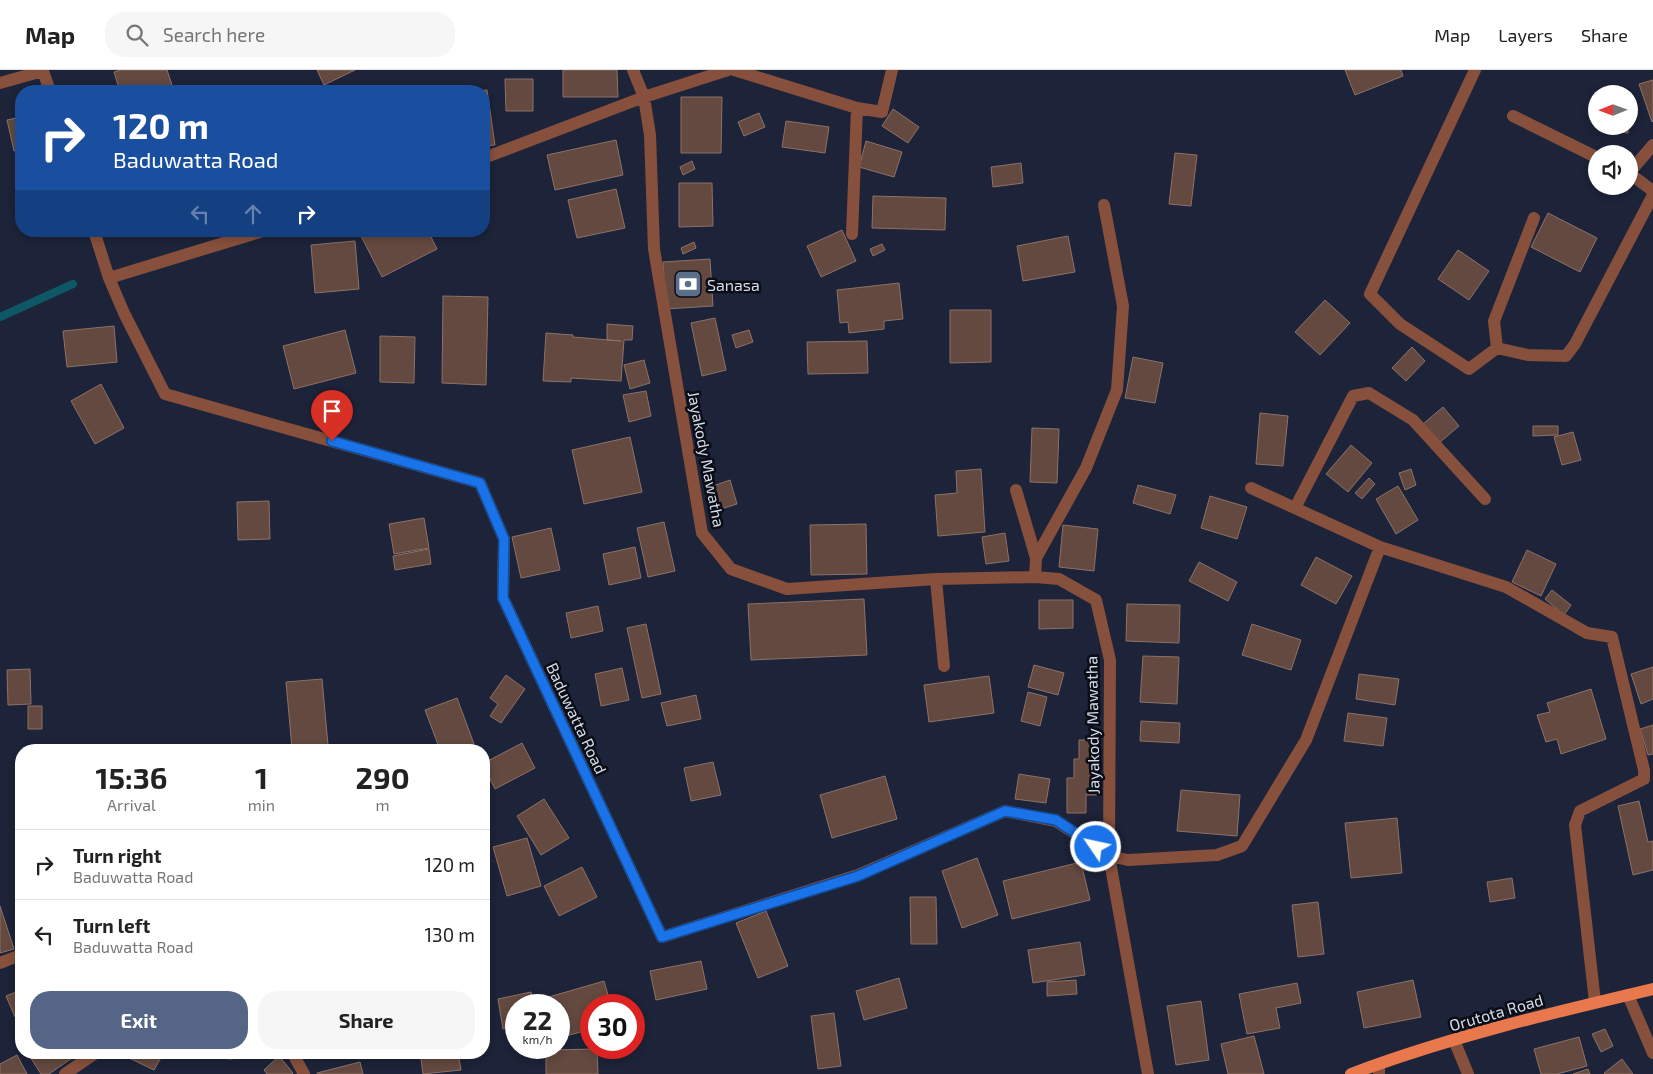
<!DOCTYPE html>
<style>
body{margin:0;font-family:"Exo 2",sans-serif;background:#f6f6f6;color:#222;height:100vh;display:flex;flex-direction:column;font-size:19px;white-space:nowrap}
*{box-sizing:border-box;margin:0}
p{font-size:16px;color:#767676}
.icon{flex:none;width:28px;height:28px;fill:none;stroke:currentColor;stroke-width:2;stroke-linecap:round;stroke-linejoin:round}
.map{position:relative;flex:1;overflow:hidden}
.drawer{position:absolute;left:15px;top:674px;width:475px;height:315px;display:flex;flex-direction:column;background:#fff;border-radius:20px;box-shadow:0 2px 8px #0003}
.drawer>*{flex:none}
.hud{position:absolute;left:15px;top:15px;width:475px;height:152px;border-radius:20px;box-shadow:0 2px 8px #0003;background:#1a4fa0;color:#fff;overflow:hidden}
.needle{width:32px;rotate:269deg}
.buttons{position:absolute;left:1588px;top:15px;display:grid;gap:10px}
.buttons a{display:grid;place-items:center;width:50px;height:50px;border-radius:50%;background:#fff;box-shadow:0 2px 8px #0003;font-size:25px}
.speed{position:absolute;left:505px;top:924px;display:flex;gap:10px;font-size:25px;font-weight:700;text-align:center}
.speed>*{display:grid;place-content:center;width:65px;height:65px;border-radius:50%;background:#fff;box-shadow:0 2px 8px #0003;line-height:1}
.speed small{font-size:12px;font-weight:400}
.speed .limit{border:8px solid #d22;background:#fff;color:#111}
.pin{position:absolute;display:grid;place-items:center;width:42px;height:42px;color:#fff;margin:-51px -21px;border-radius:50% 50% 50% 0;rotate:-45deg;box-shadow:0 0 5px #0007}
.pin .icon{rotate:45deg}
.me{position:absolute;width:55px;margin:-28px;rotate:304deg;stroke-linejoin:round;filter:drop-shadow(0 0 4px #0008)}
.turn{display:flex;align-items:center;gap:18px;height:105px;padding:0 15px;font-size:22px}
.turn .icon{width:65px;height:65px;stroke-width:2.5}
.turn b{display:block;font-size:35px;line-height:42px}
.lanes{display:flex;align-items:center;height:48px;padding:0 15px;background:#0003;justify-content:center;gap:25px;direction:ltr}
.lanes .off{opacity:.35}
.eta{display:flex;justify-content:space-evenly;align-items:center;height:85px;text-align:center}
.eta b{font-size:30px;font-weight:700;line-height:35px}
.cta{display:flex;gap:10px;margin-top:auto;padding:10px 15px}
.cta a{flex:1;height:58px;border-radius:20px;background:#556585;color:#fff;font-size:20px;font-weight:700;line-height:58px;text-align:center}
.cta a+a{background:#f6f6f6;color:#222}
ul{padding:0;list-style:none}
li{display:flex;align-items:center;gap:15px;height:70px;padding:0 15px;border-top:1px solid #e0e0e0}
li div{flex:1}
li b{display:block;font-size:19px}
li em{font-style:normal}
header{display:flex;align-items:center;gap:30px;box-sizing:border-box;height:70px;padding:0 25px;background:#fff;border-bottom:1px solid #e0e0e0}
header strong{font-size:24px}
nav{display:flex;gap:28px;margin-inline-start:auto;font-size:18px}
.search{width:350px;height:45px;background:#f6f6f6;display:flex;align-items:center;gap:12px;box-sizing:border-box;padding:0 18px;border-radius:20px;color:#767676;font-size:19px}
.map>svg:first-child{display:block}
.lines{fill:none;stroke-linecap:round;stroke-linejoin:round}
.stream{stroke:#0e5767;stroke-width:8}
.building{fill:#63493f;stroke:#8e7167}
.minor{stroke:#87503c;stroke-width:12}
.primary{stroke:#e9784c;stroke-width:12}
.route-casing{stroke:#114b97;stroke-width:12}
.route{stroke:#1a73e8;stroke-width:9}
.labels{text-anchor:middle;dominant-baseline:central;stroke-width:5;stroke-linejoin:round;paint-order:stroke}
.poi-label{font-size:16px;fill:#d6dbe9;stroke:#0a0d16;text-anchor:start}
.street-label{font-size:16px;fill:#d6dbe9;stroke:#0a0d16}
</style>
<header>
<strong>Map</strong>
<div class="search"><svg class="icon" aria-label="search" viewBox="0 0 24 24"><circle cx="10" cy="10" r="6"/><path d="M15 15l6 6"/></svg>Search here</div>
<nav><a>Map</a><a>Layers</a><a>Share</a></nav>
</header>
<div class="map">
<svg width="1653" height="1004" viewBox="0 0 1653 1004">
<rect width="100%" height="100%" fill="#1d2338"/>
<g class="lines">
<path class="stream" d="M0,247l73,-33"/>
</g>
<path class="building" d="M120,0h47l6,18 -10,3h-43l-6,-19z
M317,0h38l-31,15z
M563,0h54l1,27h-55z
M1345,0h56l2,6 -48,19z
M505,9h28v32h-27z
M1653,10v41l-1,1 -13,-38z
M487,20l8,55 -11,1v-55h-9z
M681,27h41l-1,56h-40z
M893,39l26,18 -11,16 -26,-17z
M759,43l6,14 -21,9 -6,-14z
M21,47v32l-7,2 -7,-31z
M786,51l43,6 -4,26 -43,-6z
M1610,56h18v7l-19,-2z
M616,70l7,35 -68,15 -8,-35z
M866,71l36,11 -8,25 -35,-10z
M1175,83l22,2 -6,51 -22,-2z
M692,91l3,8 -12,6 -3,-8z
M1021,93l2,20 -30,4 -2,-20z
M679,113h33l1,43 -34,1z
M616,119l9,39 -48,10 -9,-38z
M873,126l73,2 -1,32 -73,-2z
M1548,143l49,25 -17,34 -49,-25z
M842,160l14,31 -35,16 -14,-31z
M361,161h67l9,18 -55,28 -23,-45z
M1068,166l7,36 -52,9 -6,-35z
M355,171l4,48 -44,4 -4,-48z
M694,172l2,6 -13,6 -2,-6z
M882,174l3,6 -12,6 -3,-7z
M1458,180l31,21 -20,29 -31,-21z
M710,189l3,47 -47,3 -3,-47z
M899,213l4,36 -19,2v8l-35,4 -1,-11 -8,1 -3,-33z
M443,226l45,1 -2,88 -44,-2z
M1325,230l25,23 -30,32 -25,-23z
M950,240h41v52l-41,1z
M715,248l11,52 -24,6 -11,-53z
M607,254l26,2 -1,14h-8l-3,41 -50,-3v4l-28,-1 3,-48 27,2v2l48,4 -14,-1z
M114,256l3,36 -50,5 -4,-36z
M345,260l11,43 -62,16 -11,-43z
M749,260l4,12 -17,6 -4,-13z
M380,266l35,1 -1,46 -34,-1z
M867,271l1,32 -60,1 -1,-32z
M1412,277l13,14 -19,20 -14,-13z
M1133,287l30,6 -8,40 -30,-5z
M644,290l6,23 -20,6 -6,-24z
M101,314l23,44 -29,16 -24,-43z
M646,321l5,25 -22,6 -6,-27z
M1443,337l16,19 -20,17 -16,-19z
M1260,343l28,3 -5,50 -27,-2z
M1533,356h25v9l-25,1z
M1032,358l27,1 -2,54 -27,-1z
M1573,362l8,28 -19,5 -8,-28z
M630,367l12,55 -58,12 -12,-54z
M1351,375l21,18 -24,29 -22,-18z
M981,399l4,63 -47,4 -3,-41 22,-2 -1,-22z
M1411,399l5,16 -11,5 -6,-17z
M1369,408l6,6 -13,15 -7,-6z
M730,410l7,24 -16,5 -8,-23z
M1138,415l38,10 -6,19 -37,-11z
M1398,416l20,34 -22,14 -20,-35z
M1210,426l37,11 -10,32 -36,-11z
M269,431l1,38 -32,1 -1,-38z
M424,448l5,30 -35,6 -5,-30z
M664,452l11,49 -27,6 -11,-49z
M866,454l1,50 -56,1 -1,-50z
M1063,455l35,4 -4,42 -35,-4z
M551,458l9,42 -39,8 -9,-41z
M1005,463l4,28 -23,3 -4,-27z
M635,477l6,31 -32,7 -6,-31z
M429,479l2,15 -36,6 -2,-14z
M1527,480l29,14 -15,32 -29,-14z
M1316,487l36,19 -16,28 -35,-19z
M1199,492l38,20 -9,19 -39,-20z
M1552,520l19,15 -7,10 -19,-16z
M864,529l3,56 -116,5 -3,-56z
M1039,530h34v28l-34,1z
M1127,534l53,1 -1,38 -53,-2z
M598,536l5,25 -32,7 -5,-25z
M646,554l15,70 -19,4 -15,-70z
M1252,554l49,16 -10,30 -49,-15z
M1143,586l36,1 -2,47 -37,-2z
M1034,595l30,8 -6,22 -30,-8z
M1653,597v32l-12,5 -10,-30z
M622,598l7,32 -28,6 -6,-32z
M30,599l1,35 -23,1 -1,-35z
M1359,604l40,5 -4,26 -39,-6z
M506,605l19,14 -24,34 -11,-7 8,-12 -8,-6z
M989,606l5,37 -65,9 -5,-37z
M322,609l6,66 -36,3 -6,-66z
M1591,619l15,50 -45,15 -4,-15 -11,3 -9,-27 13,-3 -3,-9z
M1028,622l19,5 -7,29 -19,-5z
M696,625l5,24 -34,7 -6,-23z
M457,628l17,46 -16,6h-18l-15,-40z
M28,636h14v23h-14z
M1348,643l39,5 -4,28 -39,-5z
M1141,651l39,2 -1,20 -39,-2z
M1653,655v29l-5,1 -8,-26z
M1079,670h19l-1,55h-11v18h-19v-35h7v-19h5z
M522,673l13,25 -40,21 -11,-22v-4z
M713,692l8,33 -30,6 -7,-33z
M1019,704l31,5 -4,24 -31,-4z
M885,706l12,43 -65,19 -12,-43z
M1181,720l59,5 -3,41 -60,-5z
M544,729l25,39 -28,17 -24,-39z
M1639,731l9,41 5,-1v29l-20,5 -15,-69z
M1397,748l5,55 -51,5 -6,-55z
M527,768l14,48 -34,10 -14,-49z
M977,788l21,57 -36,13 -20,-57z
M1081,792l9,38 -78,19 -9,-38z
M582,797l15,30 -38,19 -15,-30z
M1512,808l3,20 -25,4 -3,-20z
M910,827h26l1,47h-26z
M1318,832l6,52 -26,3 -6,-52z
M0,836l14,43 -14,4z
M766,841l22,55 -30,12 -22,-55z
M1080,872l5,33 -52,8 -5,-33z
M701,891l6,28 -51,11 -6,-29z
M899,908l8,30 -43,12 -8,-29z
M1076,910l1,14 -30,2v-14z
M1413,910l8,37 -57,11 -7,-36z
M604,911l7,24h-20v24l-32,9v-33h-15l-2,-6z
M1297,913l4,20 -25,5 4,20 -33,6 -8,-40z
M21,920v24l-6,3 -9,-21z
M531,922l3,13h-18v21l-13,3 -5,-30z
M1201,931l8,59 -33,5 -9,-59z
M834,943l7,53 -23,3 -7,-53z
M1605,959l8,17 -12,6 -9,-18z
M1254,966l10,38h-36l-7,-30z
M1579,967l8,29 -30,8h-16l-7,-25z
M597,979l1,25h-52v-24z
M27,982h50l1,2 -29,20h-8z
M127,982h37l-10,18 -29,-14z
M228,982h43l1,3 -43,4z
M420,982h38l3,18 -38,4z
M17,985l10,19h-27v-10z
M279,986l14,17 -1,1h-25l-3,-4z
M1622,989l11,15h-28l-1,-1z
M360,992l3,12h-46v-1z
M1588,999l2,5h-17z"/>
<g class="lines">
<path class="minor" d="M633,0l11,27 6,38 4,114 48,284 29,36 56,20 149,-10 99,-2 1,-19 50,-90 31,-78 6,-84 -19,-101
M734,0l123,38 25,4 10,-42
M1475,0l-105,224 30,30 69,45 28,-21 -3,-27 40,-103
M0,13l43,-12 7,20
M1513,46l83,41
M484,88l160,-61 84,-27
M1629,103l24,-28
M1629,103l24,18
M94,161l15,47 15,35 41,81 315,89 24,56 -1,59 159,339 196,-62 147,-64 51,10 53,35
M852,164l5,-126
M109,208l154,-47
M1497,278l31,7 38,1 9,-12 78,-149
M1251,418l129,59
M1016,420l20,68
M1295,438l58,-112 16,-3 44,27 72,79
M1035,507l24,2 37,21 14,60 -1,196
M936,509l8,87
M0,893l21,-8
M1628,925l25,58
M1454,970l14,34
M292,982l12,22
M1379,994v10
M65,1004l32,-22
M1148,1004l-39,-218 19,4 89,-5 25,-9 64,-106 74,-193 126,40 81,46 25,4 32,133v9l-64,32 -5,14 20,177"/>
<path class="primary" d="M1351,1004c98,-37 200,-61 302,-85"/>
</g>
<g class="lines">
<g class="route-casing">
<path id="route" d="M332,371l148,42 24,56 -1,59 159,339 196,-61 147,-65 51,9 40,27"/>
</g>
<use href="#route" class="route"/>
</g>
<defs>
<g id="bank-square" transform="scale(1.4375)"><rect x="-9" y="-9" width="18" height="18" rx="4" fill="#5c6f8a" stroke="#0a0d16"/><path d="M-6-4H6V4H-6ZM0-2.3a2.3 2.3 0 1 0 0 4.6a2.3 2.3 0 1 0 0-4.6Z" fill="#fff"/></g>
</defs>
<g fill-rule="evenodd">
<use href="#bank-square" x="688" y="214"/>
</g>
<g class="labels">
<g class="poi-label">
<text x="707" y="214">Sanasa</text>
</g>
<g class="street-label">
<text transform="translate(707 389) rotate(79)">Jayakody Mawatha</text>
<text transform="translate(577 648) rotate(65)">Baduwatta Road</text>
<text transform="translate(1092 655) rotate(-91)">Jayakody Mawatha</text>
<text transform="translate(1496 942) rotate(-16)">Orutota Road</text>
</g>
</g>
</svg>
<div class="buttons">
<a><svg class="needle" viewBox="-14 -14 28 28"><path d="M0-13l5 13h-10z" fill="#e53935"/><path d="M0 13l5-13h-10z" fill="#767676"/></svg></a>
<a><svg class="icon" aria-label="sound" viewBox="0 0 24 24"><path d="M4 9h4l5-4v14l-5-4H4zM17 9q2 3 0 6"/></svg></a>
</div>
<div class="speed"><div>22<small>km/h</small></div><div class="limit">30</div></div>
<div class="pin" style="left:332px;top:371px;background:#d93025"><svg class="icon" aria-label="arrive" viewBox="0 0 24 24"><path d="M6 21V4h12l-3 4 3 4H6"/></svg></div>
<svg class="me" style="left:1096px;top:777px" viewBox="-20 -20 40 40"><circle r="17" fill="#1a73e8" stroke="#fff" stroke-width="3"/><path d="M0-11L8 9 0 5-8 9z" fill="#fff"/></svg>
<div class="hud">
<div class="turn"><svg class="icon" aria-label="right" viewBox="0 0 24 24"><path d="M7 20v-9h11M14 6l5 5-5 5"/></svg><div><b>120 m</b>Baduwatta Road</div></div>
<div class="lanes"><svg class="icon off" aria-label="left" viewBox="0 0 24 24"><path d="M17 20v-9H6M10 6l-5 5 5 5"/></svg><svg class="icon off" aria-label="ahead" viewBox="0 0 24 24"><path d="M12 20V5M6 11l6-6 6 6"/></svg><svg class="icon" aria-label="right" viewBox="0 0 24 24"><path d="M7 20v-9h11M14 6l5 5-5 5"/></svg></div>
</div>
<section class="drawer">
<div class="eta">
<div><b>15:36</b><p>Arrival</p></div>
<div><b>1</b><p>min</p></div>
<div><b>290</b><p>m</p></div>
</div>
<ul>
<li><svg class="icon" aria-label="right" viewBox="0 0 24 24"><path d="M7 20v-9h11M14 6l5 5-5 5"/></svg><div><b>Turn right</b><p>Baduwatta Road</p></div><em>120 m</em></li>
<li><svg class="icon" aria-label="left" viewBox="0 0 24 24"><path d="M17 20v-9H6M10 6l-5 5 5 5"/></svg><div><b>Turn left</b><p>Baduwatta Road</p></div><em>130 m</em></li>
</ul>
<div class="cta"><a>Exit</a><a>Share</a></div>
</section>
</div>
